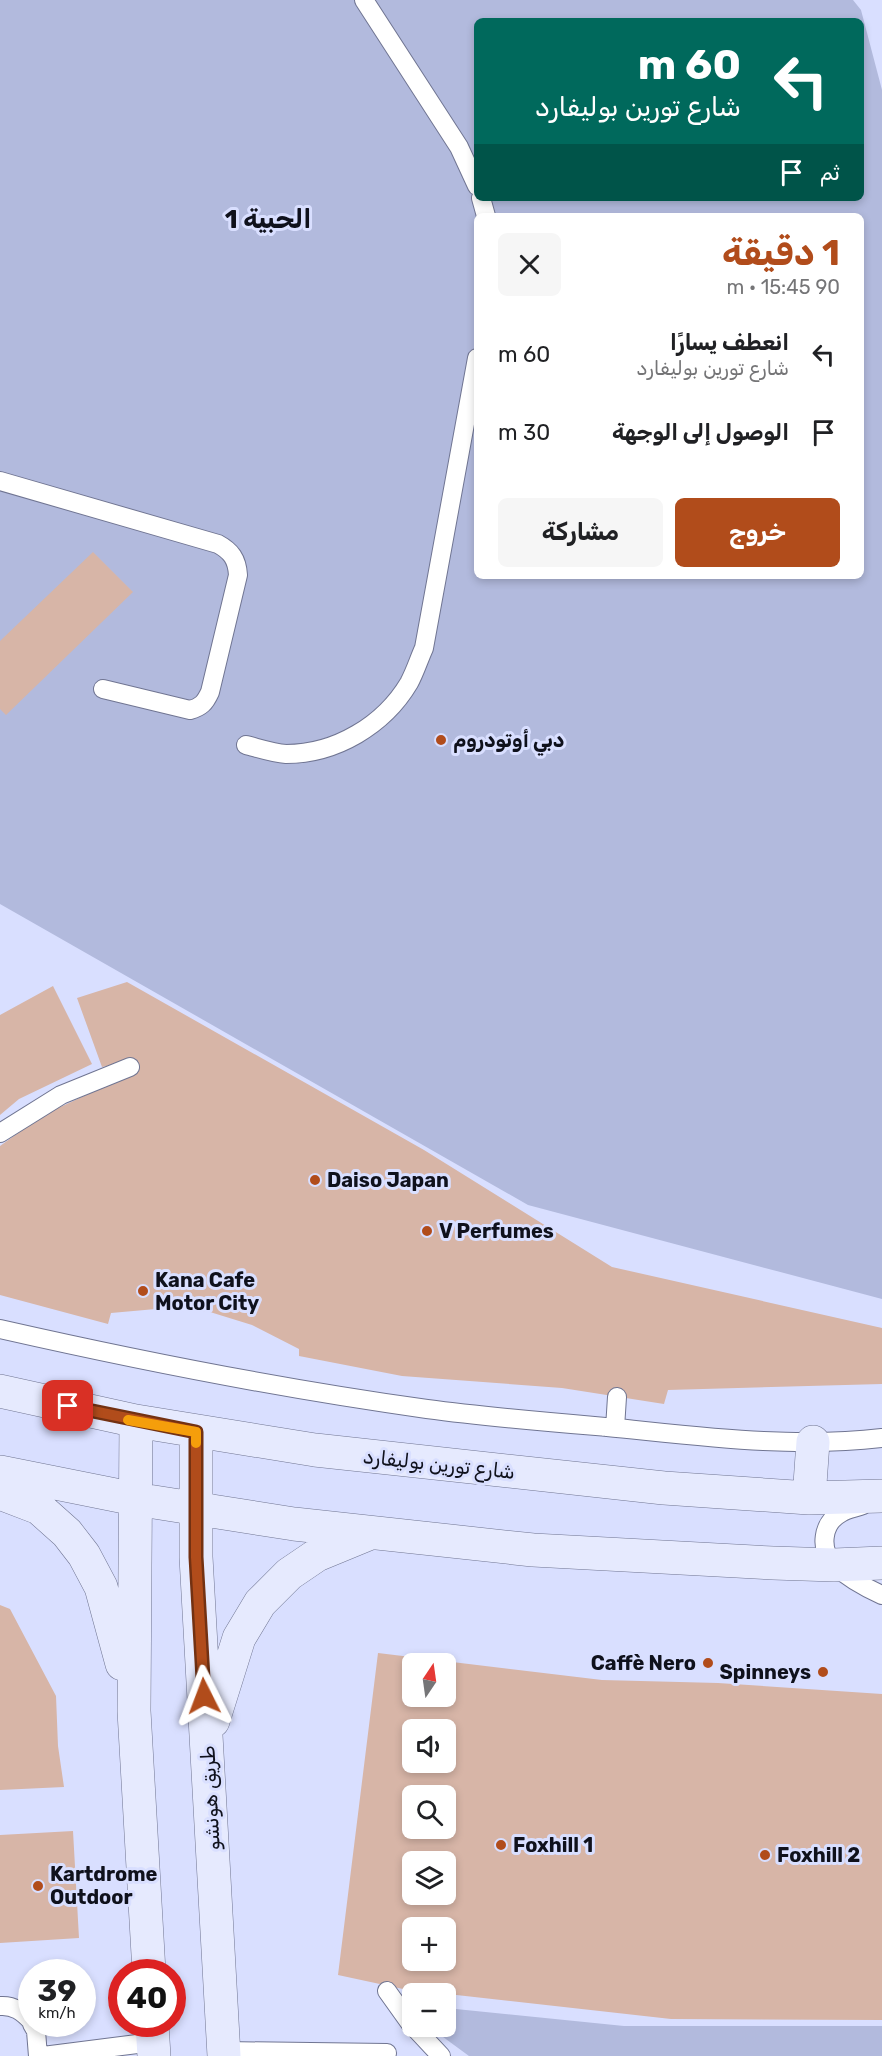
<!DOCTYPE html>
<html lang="ar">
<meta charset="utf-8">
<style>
body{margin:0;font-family:Rubik,"Noto Sans Arabic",sans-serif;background:#f6f6f6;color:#202124;direction:rtl;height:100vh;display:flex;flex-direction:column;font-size:22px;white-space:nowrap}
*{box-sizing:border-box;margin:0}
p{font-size:20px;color:#757577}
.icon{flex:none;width:33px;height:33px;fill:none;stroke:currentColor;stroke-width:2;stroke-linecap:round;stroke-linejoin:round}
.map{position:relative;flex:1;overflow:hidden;direction:ltr}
.panel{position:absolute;left:474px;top:213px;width:390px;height:366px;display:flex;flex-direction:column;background:#fff;border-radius:9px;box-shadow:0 3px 9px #0003;direction:rtl}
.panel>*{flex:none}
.hud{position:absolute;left:474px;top:18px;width:390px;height:183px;border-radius:9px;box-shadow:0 3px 9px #0003;direction:rtl;background:#00695c;color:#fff;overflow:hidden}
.needle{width:39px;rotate:13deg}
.controls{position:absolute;left:402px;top:1653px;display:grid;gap:12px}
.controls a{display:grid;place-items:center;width:54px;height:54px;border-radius:9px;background:#fff;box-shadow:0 3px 9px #0003;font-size:30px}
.speed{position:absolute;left:18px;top:1959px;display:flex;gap:12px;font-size:30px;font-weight:700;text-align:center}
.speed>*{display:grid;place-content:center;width:78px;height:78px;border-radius:50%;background:#fff;box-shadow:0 3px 9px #0003;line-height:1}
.speed small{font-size:15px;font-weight:400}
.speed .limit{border:9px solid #d22;background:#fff;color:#111}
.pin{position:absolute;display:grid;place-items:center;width:51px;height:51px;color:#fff;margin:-26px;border-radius:12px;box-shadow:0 3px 9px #0006}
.me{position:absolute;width:66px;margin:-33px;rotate:357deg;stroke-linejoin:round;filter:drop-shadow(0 0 4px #0008)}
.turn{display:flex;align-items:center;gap:21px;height:126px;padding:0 24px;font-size:27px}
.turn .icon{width:78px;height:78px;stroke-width:2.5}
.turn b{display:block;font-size:42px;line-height:51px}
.then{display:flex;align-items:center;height:57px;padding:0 24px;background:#0003;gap:12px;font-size:22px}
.round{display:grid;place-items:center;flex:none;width:63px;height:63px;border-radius:9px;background:#f6f6f6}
.head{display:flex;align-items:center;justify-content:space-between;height:102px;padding:0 24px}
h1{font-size:36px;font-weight:700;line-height:45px;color:#b14c1b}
.cta{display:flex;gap:12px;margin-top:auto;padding:12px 24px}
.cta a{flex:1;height:69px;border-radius:9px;background:#b14c1b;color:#fff;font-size:24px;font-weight:700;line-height:69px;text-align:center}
.cta a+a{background:#f6f6f6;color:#202124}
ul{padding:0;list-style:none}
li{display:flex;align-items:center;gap:18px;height:78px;padding:0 24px}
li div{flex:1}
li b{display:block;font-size:22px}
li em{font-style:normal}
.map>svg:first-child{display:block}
.green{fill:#b2badd;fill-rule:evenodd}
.building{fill:#d7b5a7;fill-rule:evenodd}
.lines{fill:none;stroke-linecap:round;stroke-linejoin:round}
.lane-casing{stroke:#707592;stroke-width:20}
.secondary-casing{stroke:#707592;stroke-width:34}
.lane{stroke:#fff;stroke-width:18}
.secondary{stroke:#e6eafe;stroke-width:33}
.route-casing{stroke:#733112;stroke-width:15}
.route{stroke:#b14c1b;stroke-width:10}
.slow{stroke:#f59e0b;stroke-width:10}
.poi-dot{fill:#b14c1b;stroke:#d9dfff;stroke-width:2}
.labels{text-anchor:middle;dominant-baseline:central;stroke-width:6;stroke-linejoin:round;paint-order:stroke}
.poi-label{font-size:20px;font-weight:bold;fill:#0f111c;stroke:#d9dfff;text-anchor:start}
.street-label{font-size:20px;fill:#0f111c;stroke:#d9dfff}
.district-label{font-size:26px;font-weight:bold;fill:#0f111c;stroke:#d9dfff}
</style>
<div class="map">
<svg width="882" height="2056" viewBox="0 0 882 2056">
<rect width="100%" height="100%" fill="#d9dfff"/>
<path class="green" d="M0,0h853l8,10 21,80v1209l-354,-94 -528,-301zM477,21h384v177h-384zM477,216h384v360h-384z
M446,2008l178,18h258v30h-413l-30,-22v-7l7,-1z"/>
<path class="building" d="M93,552l40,40 -127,123 -6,-6v-68z
M127,982l297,168 188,117 270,61v56l-214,6 -4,14 -102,-16 -160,-12 -103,-20v-7l-47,-24 -42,-13 -43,-4 -56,5 -3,11 -108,-29v-149l43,-31 95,-44 -2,-11 -34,7 -25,-69z
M53,986l39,78 -73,35 -19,16v-100z
M0,1605l10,4 46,87 2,50 6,41 -64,3z
M378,1653l224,27 116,3 164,11v326l-211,-1 -268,-30 -65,-14zM412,1664h34v32h-34zM412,1730h34v32h-34zM412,1796h34v32h-34zM412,1862h34v32h-34zM412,1928h34v32h-34z
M73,1831l6,107 -79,5v-108z"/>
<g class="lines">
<g class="lane-casing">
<path id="lane" d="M364,0l95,147 18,39
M481,198l5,18
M0,481l218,63c13,7 19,15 20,31l-28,117c-5,11 -9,15 -20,18l-87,-21
M246,745c12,3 27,8 40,9 50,0 98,-29 123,-71 6,-11 10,-24 15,-35l53,-290
M0,1133l61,-38 69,-28
M0,1329c141,32 283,60 427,80 59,8 120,13 180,18 91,9 184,22 275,11
M615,1428l2,-31
M863,1505c-7,3 -16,4 -22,8 -19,10 -22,36 -7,52 13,12 32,23 48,30
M387,1991l25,35
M0,2006c14,-1 23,6 32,16
M32,2024l4,7 2,25
M413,2026l28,30
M224,2051l163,2
M43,2056l110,-14"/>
</g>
<g class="secondary-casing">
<path id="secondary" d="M0,1391l136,30 179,29 349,38 145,10 73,-2
M136,1421l-2,290 15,261
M196,1433v124l28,499
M0,1472l135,27 159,25 239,26 240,13 61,2 48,-2
M0,1493l39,15 28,25 17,22 17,32 21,77
M809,1498l4,-56
M213,1721l26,-83 21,-35 29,-29 28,-19 51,-21
M152,2024l2,32"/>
</g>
<use href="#lane" class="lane"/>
<use href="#secondary" class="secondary"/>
</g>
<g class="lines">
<g class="route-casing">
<path id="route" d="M68,1406l128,26v125l8,139"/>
</g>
<use href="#route" class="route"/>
<path class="slow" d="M128,1420l68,12v11"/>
</g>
<g class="poi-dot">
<circle cx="441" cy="740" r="6"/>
<circle cx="315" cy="1180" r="6"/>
<circle cx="427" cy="1231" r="6"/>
<circle cx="143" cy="1291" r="6"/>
<circle cx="708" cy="1663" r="6"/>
<circle cx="823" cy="1672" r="6"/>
<circle cx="501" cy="1845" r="6"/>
<circle cx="765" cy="1855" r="6"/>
<circle cx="38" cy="1886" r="6"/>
</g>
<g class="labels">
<g class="poi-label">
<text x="453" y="740">دبي أوتودروم</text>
<text x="327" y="1180">Daiso Japan</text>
<text x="439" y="1231">V Perfumes</text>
<text x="155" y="1280">Kana Cafe<tspan x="155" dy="23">Motor City</tspan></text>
<text x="696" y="1663" text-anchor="end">Caffè Nero</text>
<text x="811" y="1672" text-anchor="end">Spinneys</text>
<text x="513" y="1845">Foxhill 1</text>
<text x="777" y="1855">Foxhill 2</text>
<text x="50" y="1874">Kartdrome<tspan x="50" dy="23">Outdoor</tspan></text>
</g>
<g class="street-label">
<text transform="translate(439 1464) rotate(6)">شارع تورين بوليفارد</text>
<text transform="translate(210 1798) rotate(-93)">طريق هونشو</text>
</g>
<g class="district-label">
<text x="268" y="219">الحبية 1</text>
</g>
</g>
</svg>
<div class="controls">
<a><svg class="needle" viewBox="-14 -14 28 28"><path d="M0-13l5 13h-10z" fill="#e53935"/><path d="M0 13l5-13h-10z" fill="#757577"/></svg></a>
<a><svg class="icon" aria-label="sound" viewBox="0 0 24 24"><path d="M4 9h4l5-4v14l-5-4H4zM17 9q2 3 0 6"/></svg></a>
<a><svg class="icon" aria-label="search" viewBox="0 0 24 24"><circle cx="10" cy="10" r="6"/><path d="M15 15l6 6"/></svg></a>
<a><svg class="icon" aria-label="layers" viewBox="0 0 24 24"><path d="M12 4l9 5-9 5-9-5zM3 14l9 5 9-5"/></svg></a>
<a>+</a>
<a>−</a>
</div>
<div class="speed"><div>39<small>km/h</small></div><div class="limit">40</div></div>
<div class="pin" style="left:68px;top:1406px;background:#d93025"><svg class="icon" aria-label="arrive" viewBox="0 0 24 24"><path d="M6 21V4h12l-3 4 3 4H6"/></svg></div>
<svg class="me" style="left:204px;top:1696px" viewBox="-20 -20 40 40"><path d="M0-17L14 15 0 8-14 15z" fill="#b14c1b" stroke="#fff" stroke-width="4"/></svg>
<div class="hud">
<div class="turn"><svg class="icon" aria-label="left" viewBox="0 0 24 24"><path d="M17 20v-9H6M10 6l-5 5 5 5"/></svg><div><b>60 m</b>شارع تورين بوليفارد</div></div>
<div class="then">ثم<svg class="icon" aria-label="arrive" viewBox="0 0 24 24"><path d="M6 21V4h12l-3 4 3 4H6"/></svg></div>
</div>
<section class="panel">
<div class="head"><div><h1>1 دقيقة</h1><p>90 m · 15:45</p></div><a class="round"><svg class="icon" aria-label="close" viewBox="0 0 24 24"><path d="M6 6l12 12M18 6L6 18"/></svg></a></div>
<ul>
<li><svg class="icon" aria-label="left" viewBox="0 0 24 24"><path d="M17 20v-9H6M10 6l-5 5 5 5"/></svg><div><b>انعطف يسارًا</b><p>شارع تورين بوليفارد</p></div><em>60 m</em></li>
<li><svg class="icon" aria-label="arrive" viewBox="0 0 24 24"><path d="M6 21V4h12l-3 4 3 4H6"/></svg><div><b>الوصول إلى الوجهة</b></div><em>30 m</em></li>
</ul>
<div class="cta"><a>خروج</a><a>مشاركة</a></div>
</section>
</div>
